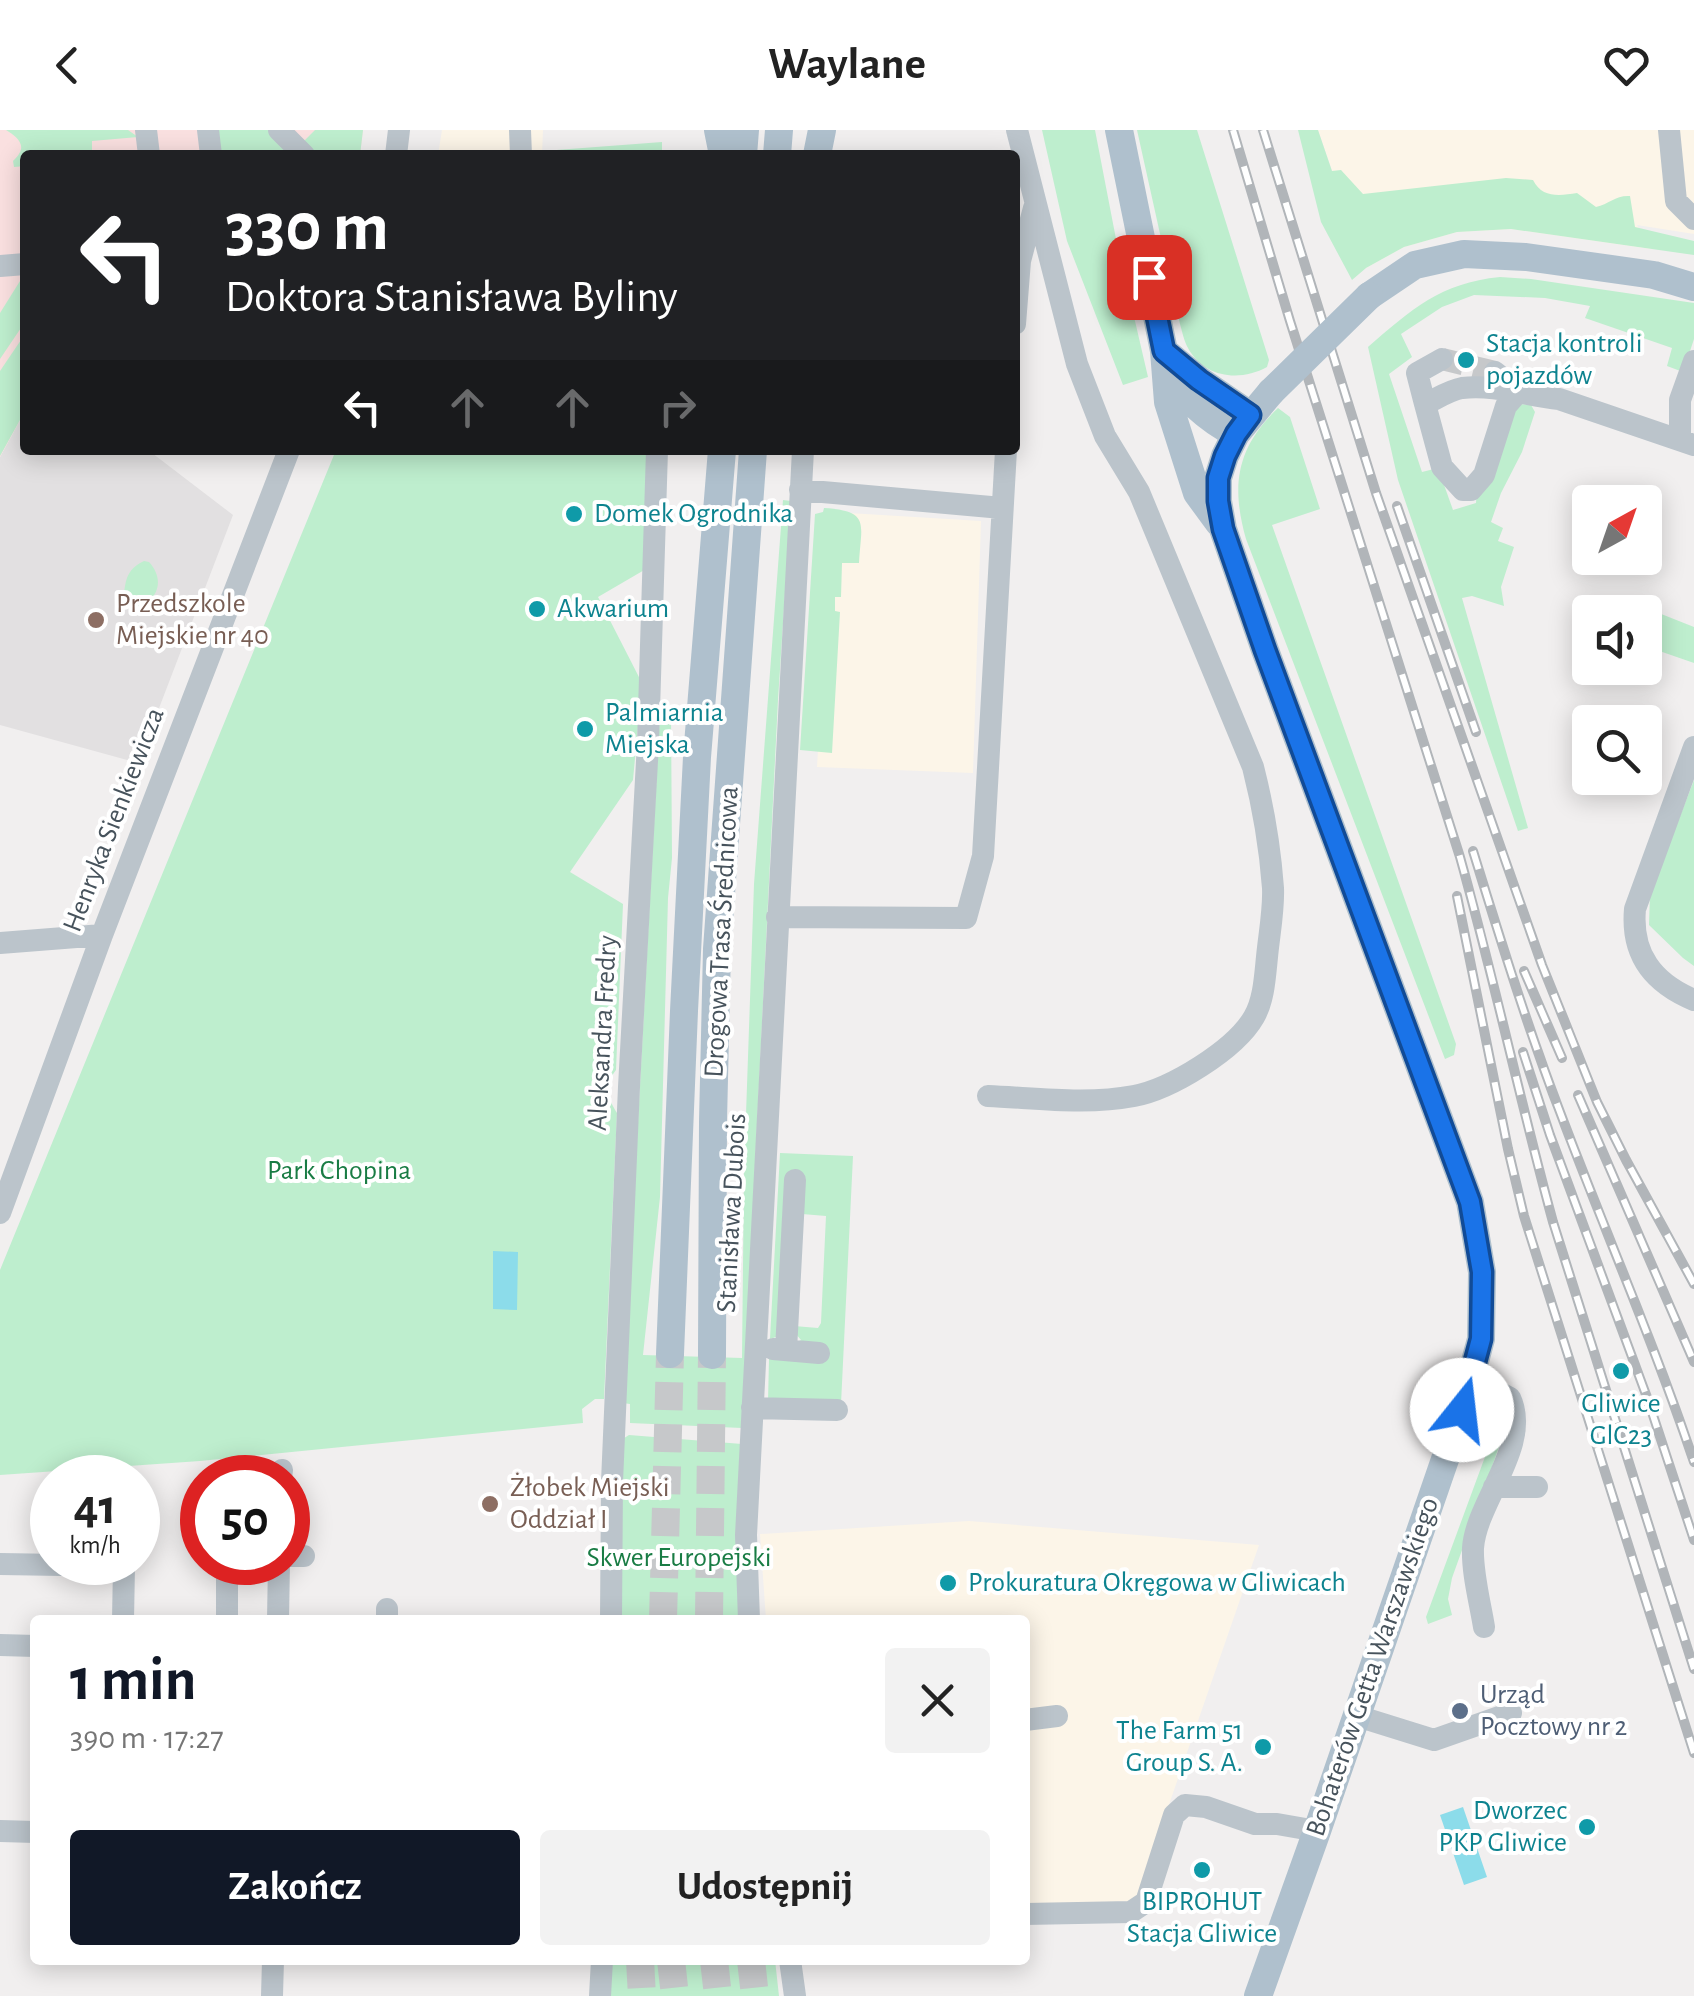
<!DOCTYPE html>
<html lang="pl">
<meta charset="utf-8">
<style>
body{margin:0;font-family:"Alegreya Sans",sans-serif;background:#f2f2f2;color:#222;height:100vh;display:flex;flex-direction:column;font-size:38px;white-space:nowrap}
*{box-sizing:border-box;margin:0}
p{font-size:32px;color:#767676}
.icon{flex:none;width:55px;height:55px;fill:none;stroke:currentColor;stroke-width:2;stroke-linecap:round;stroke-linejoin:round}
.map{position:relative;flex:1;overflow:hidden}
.details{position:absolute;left:30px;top:1485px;width:1000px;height:350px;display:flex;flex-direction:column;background:#fff;border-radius:10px;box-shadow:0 5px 25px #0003}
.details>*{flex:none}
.top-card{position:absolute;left:20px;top:20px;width:1000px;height:305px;border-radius:10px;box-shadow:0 5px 25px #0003;background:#202124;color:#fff;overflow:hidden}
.needle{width:65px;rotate:40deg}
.fabs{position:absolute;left:1572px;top:355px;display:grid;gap:20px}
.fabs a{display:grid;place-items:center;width:90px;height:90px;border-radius:10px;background:#fff;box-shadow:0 5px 25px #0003;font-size:50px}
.speed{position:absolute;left:30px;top:1325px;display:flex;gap:20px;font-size:50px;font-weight:700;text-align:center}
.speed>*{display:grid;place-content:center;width:130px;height:130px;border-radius:50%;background:#fff;box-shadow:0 5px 25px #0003;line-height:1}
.speed small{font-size:25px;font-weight:400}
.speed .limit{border:15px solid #d22;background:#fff;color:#111}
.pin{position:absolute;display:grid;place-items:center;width:85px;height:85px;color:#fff;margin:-42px;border-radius:20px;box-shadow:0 5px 15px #0006}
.me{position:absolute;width:110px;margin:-55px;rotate:16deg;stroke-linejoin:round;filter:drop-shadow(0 0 8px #0008)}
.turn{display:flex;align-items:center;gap:35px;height:210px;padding:0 40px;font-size:45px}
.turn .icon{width:130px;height:130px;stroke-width:2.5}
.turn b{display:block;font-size:70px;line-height:85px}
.lanes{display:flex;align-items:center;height:95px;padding:0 40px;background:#0003;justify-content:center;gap:50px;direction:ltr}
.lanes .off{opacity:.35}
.round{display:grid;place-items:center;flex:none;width:105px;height:105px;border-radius:10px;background:#f2f2f2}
.headline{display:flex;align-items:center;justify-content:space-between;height:170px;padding:0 40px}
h1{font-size:60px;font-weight:700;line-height:75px;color:#111827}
.cta{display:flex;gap:20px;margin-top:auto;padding:20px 40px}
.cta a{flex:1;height:115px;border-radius:10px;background:#111827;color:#fff;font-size:40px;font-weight:700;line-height:115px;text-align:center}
.cta a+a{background:#f2f2f2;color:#222}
header{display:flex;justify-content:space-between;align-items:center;height:130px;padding:0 40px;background:#fff;font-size:45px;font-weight:700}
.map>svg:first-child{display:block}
.commercial{fill:#fcf5e8}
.education{fill:#e2e0e1}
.medical{fill:#fae0e0}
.green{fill:#beeece}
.water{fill:#8cdcea}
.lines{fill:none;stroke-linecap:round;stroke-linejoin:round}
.minor-tunnel{stroke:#c6c8ca;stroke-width:22;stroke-dasharray:22 11;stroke-linecap:butt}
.major-tunnel{stroke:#c6c8ca;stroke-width:28;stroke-dasharray:28 14;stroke-linecap:butt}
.minor{stroke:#bbc4cb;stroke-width:22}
.major{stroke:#afc0cd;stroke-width:28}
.rail-casing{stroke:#b1b5b9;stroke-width:10}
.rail{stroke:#fff;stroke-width:6;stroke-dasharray:19;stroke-linecap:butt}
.major-bridge{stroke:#afc0cd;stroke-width:28}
.route-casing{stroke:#114b97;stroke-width:25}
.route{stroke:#1a73e8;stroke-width:18}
.culture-dot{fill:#0f9aa8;stroke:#fff;stroke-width:4}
.education-dot{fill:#8d6e63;stroke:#fff;stroke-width:4}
.service-dot{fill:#5c6f8a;stroke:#fff;stroke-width:4}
.labels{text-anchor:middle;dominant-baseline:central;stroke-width:8;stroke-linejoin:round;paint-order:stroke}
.culture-label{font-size:28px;fill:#0d838f;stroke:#fff;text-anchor:start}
.education-label{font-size:28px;fill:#785e54;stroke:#fff;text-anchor:start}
.street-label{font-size:28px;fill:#47535c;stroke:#fff}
.park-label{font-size:28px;fill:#197c44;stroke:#fff}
.service-label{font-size:28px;fill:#4e5e75;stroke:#fff;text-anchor:start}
</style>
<header><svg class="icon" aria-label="back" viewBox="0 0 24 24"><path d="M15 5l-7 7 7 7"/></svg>Waylane<svg class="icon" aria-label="heart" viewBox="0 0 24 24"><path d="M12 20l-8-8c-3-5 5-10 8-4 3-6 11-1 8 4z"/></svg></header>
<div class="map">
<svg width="1694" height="1866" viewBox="0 0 1694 1866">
<rect width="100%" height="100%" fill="#f1efef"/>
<path class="commercial" d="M442,0h101l-1,25h-104z
M1318,0h376v104l-57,-9 14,24 -140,-20 -54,3 -53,15 -38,21z
M832,382l149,9 -8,252 -156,-6z
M969,1391l290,24 -129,372 -105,4v-301h-259l-6,-86z"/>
<path class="education" d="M25,281v39h123l85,65 -95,248 -138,-38v-268z"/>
<path class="medical" d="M0,0h363l-3,25h-335v256l-25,46z"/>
<path class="green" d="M6,0h122l10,7 -46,4v14h-67v11l-11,1 -1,-6c17,-15 4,-24 -7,-31z
M218,0h53l23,25h-74z
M315,0h48l-3,25h-43l-14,-13z
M1042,0h53l21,109 32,138 -25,8 -56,-144z
M1137,0h60l72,230 -2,7c-27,15 -63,11 -79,-19 -4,-7 -6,-17 -8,-24z
M1298,0h20l14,41 9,-1 22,24 143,-16 27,2c9,18 26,16 44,13l19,14c13,-3 20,-12 34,-11l5,31 59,14v14l-183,-26 -54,3 -53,15 -38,21 -14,12 -31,-58z
M662,12v13h-120l1,-4z
M25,143v49l-25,37v-46z
M1500,147l31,2 163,24v36l-11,33 -16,-6 5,-18 -87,-30 5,-12 -45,-8 -71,-3 -32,12 -41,27 11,23 -23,17 33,98 16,-4 15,42 23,-7 1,-15 41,-84 13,1 4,7 -13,40 -21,41 -10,29 12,6 -5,13 16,6 -13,40 3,19 -32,-10 -10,2 66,230 -10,3 -120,-351 -30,-133c44,-38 72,-64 132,-70z
M25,204v77l-25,45v-85z
M1278,278l12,9 30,92 -48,16 184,519 -2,11 -9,4 -199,-520c-15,-53 -10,-91 32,-131z
M336,320h310v119l-48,28 44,86 -9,97 -63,92 53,32 -7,166c-13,16 -9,27 1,43l-13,286h-9l-13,10 1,14 -383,38 -200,14v-205z
M783,370l8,1 -13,199 -36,728 -112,-5v-19l-7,-1 37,-691 11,2 1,144 -4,40 -8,299 -17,158 99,3 2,-186 10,-288z
M824,378c47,3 37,16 35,55h-17l-1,34h-6v14l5,1 -8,141 -32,-3 15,-236 8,-2z
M144,431l5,1c32,35 -33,68 -24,24 2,-13 8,-20 19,-25z
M1636,474l58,23v36l-49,-17v-34h-12z
M1694,650v186l-11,-8 -34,-33 1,-31z
M780,1023l73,3 -12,248 -73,-2 1,-43 32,-19 -5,-6 -2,-8 24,2 3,-5 5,-107 -24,-2 -26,123 -6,2z
M1503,1278l5,14 -56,156 -4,21 4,16 -24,9 -2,-7z
M629,1305l113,9 2,176h-127l4,-180z
M608,1830h167l4,36h-172z"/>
<path class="water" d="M493,1121l25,1 -1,58 -24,-1z
M1463,1677l24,70 -23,8 -24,-70z"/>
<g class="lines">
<path class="minor-tunnel" d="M1442,229l53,13"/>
<path class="major-tunnel" d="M663,1490l7,-266
M709,1490l3,-265
M640,1830l2,36
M671,1830l4,36
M714,1830l4,36
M751,1830l4,36"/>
<path class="minor" d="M146,0l3,25
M208,0l3,25
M279,0l25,25
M520,0l1,25
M1669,0l7,71 18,18
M396,25l3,-25
M0,136l25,-2
M1015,194l5,-63 14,-53
M1495,242l24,19 -13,15 -22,69 -13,15h-8l-21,-23 -17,-63c11,-5 25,-14 37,-16 33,-4 65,8 97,11l135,46
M1425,274l-8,-31 25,-14
M1680,310v-40l14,-39
M800,360l202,18
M1694,617l-59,162c-4,45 18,74 59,91
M777,787l189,1 17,-62 23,-406
M0,813l102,-8
M988,966c48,2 99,9 146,0 37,-7 101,-46 120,-79 10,-17 11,-41 13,-60 2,-22 7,-47 6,-69 -3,-41 -10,-82 -20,-121l-114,-275 -34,-56 -28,-72 -60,-234
M0,1083l102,-278 187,-485
M773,1219l46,4
M786,1220l9,-170
M1472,1248l38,20c22,47 -34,104 -37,150 -1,25 7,54 11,79
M752,1278l85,2
M281,1348l1,-8
M1494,1357h43
M288,1426h16
M0,1434l124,2 -1,54
M387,1479v11
M227,1490v-44
M278,1490l1,-58
M611,1490l1,-138 17,-395 19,-344 9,-293
M749,1490l-3,-85 57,-1085
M0,1515l35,1
M1357,1586l77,24 77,-27
M1025,1590l32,-4
M0,1701l35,1
M1025,1784l106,-2 15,-10 28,-87 11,-10 21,2 49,17h22l40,7
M790,1830l5,36
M272,1866l1,-36
M600,1866l2,-36"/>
<path class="major" d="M718,0l5,25
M1119,0l45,221 4,51 29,91 22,30
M743,25l2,-25
M777,25l2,-25
M817,25l5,-25
M1369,166l46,-31 49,-11 62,3 128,18 40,12
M1164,221l35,29 51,35
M1166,241c22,29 38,46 70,63
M670,1224l14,-343 13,-254 25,-307
M712,1225l1,-233 4,-173 36,-499
M1258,1866l59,-165 145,-421 19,-71 1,-67 -12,-70 -205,-552 -42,-121 -5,-28v-23l7,-22 11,-22 35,-42"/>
<g class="rail-casing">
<path id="rail" d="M1233,0l57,191 170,536c34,121 60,244 93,365l141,447
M1263,0l113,363 166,472 55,137 29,58 68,124
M1397,376l79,226
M1473,721c27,87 54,175 87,261 44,117 94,231 134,350
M1457,766l51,253 16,67 170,537
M1524,841l38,87
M1523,922l27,83 98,265 46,140
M1578,965l116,267"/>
</g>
<use href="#rail" class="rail"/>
<path class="major-bridge" d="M1271,262l98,-96"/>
</g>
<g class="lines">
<g class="route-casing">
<path id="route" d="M1149,147l15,74 35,29 51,35 -14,19 -11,22 -7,22v23l5,28 42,121 205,552 12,70 -1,67 -19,71"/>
</g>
<use href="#route" class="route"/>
</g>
<g class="culture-dot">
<circle cx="1466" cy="230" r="10"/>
<circle cx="574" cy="384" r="10"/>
<circle cx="537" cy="479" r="10"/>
<circle cx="585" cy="599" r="10"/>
<circle cx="1621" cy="1241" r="10"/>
<circle cx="948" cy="1453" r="10"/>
<circle cx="1263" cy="1617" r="10"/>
<circle cx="1587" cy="1697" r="10"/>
<circle cx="1202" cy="1740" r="10"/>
</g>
<g class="education-dot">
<circle cx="96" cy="490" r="10"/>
<circle cx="490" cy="1374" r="10"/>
</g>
<circle class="service-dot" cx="1460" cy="1581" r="10"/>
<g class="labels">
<g class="culture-label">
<text x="1486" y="214">Stacja kontroli<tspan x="1486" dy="32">pojazdów</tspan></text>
<text x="594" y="384">Domek Ogrodnika</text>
<text x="557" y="479">Akwarium</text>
<text x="605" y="583">Palmiarnia<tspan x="605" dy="32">Miejska</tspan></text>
<text x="1621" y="1274" text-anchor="middle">Gliwice<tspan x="1621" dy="32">GlC23</tspan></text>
<text x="968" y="1453">Prokuratura Okręgowa w Gliwicach</text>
<text x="1243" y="1601" text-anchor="end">The Farm 51<tspan x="1243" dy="32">Group S. A.</tspan></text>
<text x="1567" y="1681" text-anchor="end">Dworzec<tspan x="1567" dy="32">PKP Gliwice</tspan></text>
<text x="1202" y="1772" text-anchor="middle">BIPROHUT<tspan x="1202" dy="32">Stacja Gliwice</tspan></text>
</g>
<g class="education-label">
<text x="116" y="474">Przedszkole<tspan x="116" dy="32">Miejskie nr 40</tspan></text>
<text x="510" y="1358">Żłobek Miejski<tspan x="510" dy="32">Oddział I</tspan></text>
</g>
<g class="street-label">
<text transform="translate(114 690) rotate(-69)">Henryka Sienkiewicza</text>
<text transform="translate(722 802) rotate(-87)">Drogowa Trasa Średnicowa</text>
<text transform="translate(603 903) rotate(-87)">Aleksandra Fredry</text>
<text transform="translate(732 1083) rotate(-87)">Stanisława Dubois</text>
<text transform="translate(1373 1537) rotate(-71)">Bohaterów Getta Warszawskiego</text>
</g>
<g class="park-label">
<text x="339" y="1041">Park Chopina</text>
<text x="679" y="1428">Skwer Europejski</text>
</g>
<g class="service-label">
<text x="1480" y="1565">Urząd<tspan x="1480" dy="32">Pocztowy nr 2</tspan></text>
</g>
</g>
</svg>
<div class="fabs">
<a><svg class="needle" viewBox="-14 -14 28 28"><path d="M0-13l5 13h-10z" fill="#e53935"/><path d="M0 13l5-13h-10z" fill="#767676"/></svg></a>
<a><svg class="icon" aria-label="sound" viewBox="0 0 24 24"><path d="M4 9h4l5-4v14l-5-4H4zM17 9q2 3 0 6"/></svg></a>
<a><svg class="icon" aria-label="search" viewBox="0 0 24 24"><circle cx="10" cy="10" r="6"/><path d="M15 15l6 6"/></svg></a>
</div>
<div class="speed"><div>41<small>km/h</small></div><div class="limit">50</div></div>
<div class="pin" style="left:1149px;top:147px;background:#d93025"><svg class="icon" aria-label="arrive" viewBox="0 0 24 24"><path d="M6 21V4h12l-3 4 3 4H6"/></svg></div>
<svg class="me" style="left:1462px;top:1280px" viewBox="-20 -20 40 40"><circle r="19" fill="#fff"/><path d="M0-13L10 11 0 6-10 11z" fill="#1a73e8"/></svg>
<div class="top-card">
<div class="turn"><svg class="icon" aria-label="left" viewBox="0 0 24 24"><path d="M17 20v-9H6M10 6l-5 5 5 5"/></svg><div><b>330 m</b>Doktora Stanisława Byliny</div></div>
<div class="lanes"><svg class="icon" aria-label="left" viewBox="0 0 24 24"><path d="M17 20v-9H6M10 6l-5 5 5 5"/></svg><svg class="icon off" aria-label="ahead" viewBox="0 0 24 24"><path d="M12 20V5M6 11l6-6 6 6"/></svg><svg class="icon off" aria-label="ahead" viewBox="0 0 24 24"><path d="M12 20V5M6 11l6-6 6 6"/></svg><svg class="icon off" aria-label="right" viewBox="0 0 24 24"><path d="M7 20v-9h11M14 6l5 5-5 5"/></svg></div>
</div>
<section class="details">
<div class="headline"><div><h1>1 min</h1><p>390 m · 17:27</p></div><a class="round"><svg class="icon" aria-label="close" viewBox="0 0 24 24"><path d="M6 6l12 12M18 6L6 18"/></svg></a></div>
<div class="cta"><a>Zakończ</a><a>Udostępnij</a></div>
</section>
</div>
